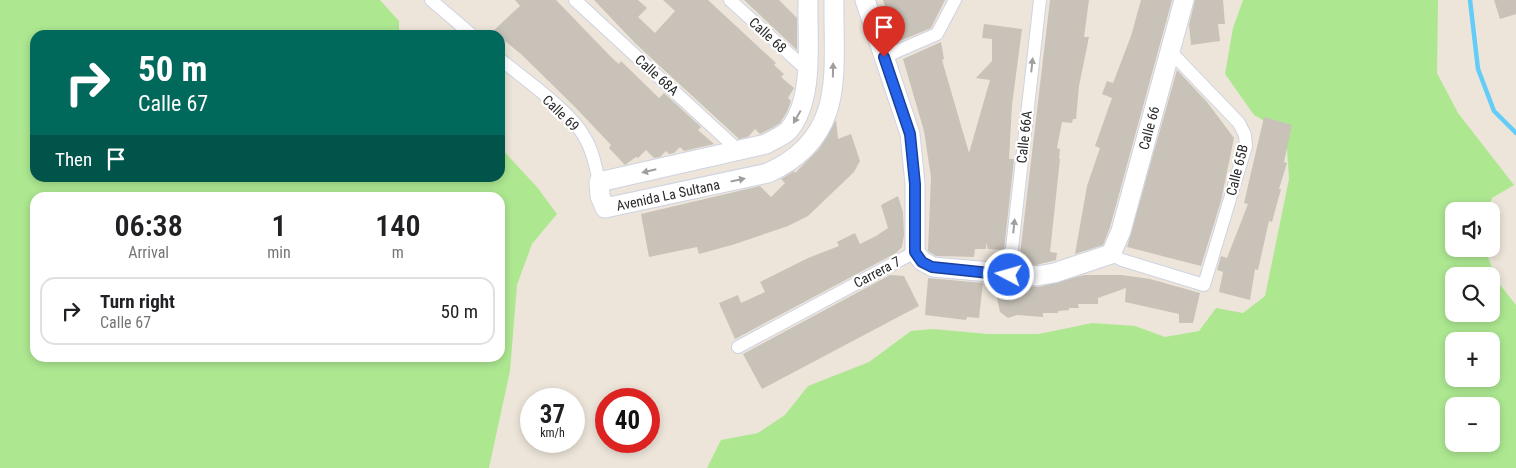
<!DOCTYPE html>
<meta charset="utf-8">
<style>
body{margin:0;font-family:"Roboto Condensed",sans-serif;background:#f2f2f2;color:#202124;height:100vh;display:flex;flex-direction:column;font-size:19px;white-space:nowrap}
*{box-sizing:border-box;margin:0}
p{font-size:16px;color:#757577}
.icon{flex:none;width:28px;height:28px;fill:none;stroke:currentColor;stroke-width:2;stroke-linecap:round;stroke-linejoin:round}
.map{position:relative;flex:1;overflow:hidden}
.panel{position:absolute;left:30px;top:192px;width:475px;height:170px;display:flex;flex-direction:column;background:#fff;border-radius:15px;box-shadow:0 2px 8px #0003}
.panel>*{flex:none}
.banner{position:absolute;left:30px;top:30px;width:475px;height:152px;border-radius:15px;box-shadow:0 2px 8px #0003;background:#00695c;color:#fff;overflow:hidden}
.buttons{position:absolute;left:1445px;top:202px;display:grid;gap:10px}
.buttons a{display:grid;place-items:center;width:55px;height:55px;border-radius:10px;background:#fff;box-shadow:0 2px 8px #0003;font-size:25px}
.speed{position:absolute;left:520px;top:388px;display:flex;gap:10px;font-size:25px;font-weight:700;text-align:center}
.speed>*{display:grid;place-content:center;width:65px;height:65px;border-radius:50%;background:#fff;box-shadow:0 2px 8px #0003;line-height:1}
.speed small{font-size:12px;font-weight:400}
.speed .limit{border:8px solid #d22;background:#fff;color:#111}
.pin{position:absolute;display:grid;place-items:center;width:42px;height:42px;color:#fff;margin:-51px -21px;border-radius:50% 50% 50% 0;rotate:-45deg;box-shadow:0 0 5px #0007}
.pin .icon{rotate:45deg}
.me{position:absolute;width:55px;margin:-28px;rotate:276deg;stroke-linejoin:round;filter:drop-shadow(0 0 4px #0008)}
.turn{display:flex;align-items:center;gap:18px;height:105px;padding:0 25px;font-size:22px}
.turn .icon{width:65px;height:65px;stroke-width:2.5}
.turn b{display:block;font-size:35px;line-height:42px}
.then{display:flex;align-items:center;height:48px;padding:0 25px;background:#0003;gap:10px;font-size:19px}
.eta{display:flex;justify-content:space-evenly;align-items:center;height:85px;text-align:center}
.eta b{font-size:30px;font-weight:600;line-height:35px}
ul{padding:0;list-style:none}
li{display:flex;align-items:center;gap:15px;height:68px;margin:0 10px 8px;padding:0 15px;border:2px solid #e0e0e0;border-radius:15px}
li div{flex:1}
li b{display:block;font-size:19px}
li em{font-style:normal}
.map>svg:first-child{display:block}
.green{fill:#ade891;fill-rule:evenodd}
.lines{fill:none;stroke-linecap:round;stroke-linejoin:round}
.stream{stroke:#63cdf8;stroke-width:4.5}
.building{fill:#c8c2b9}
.street-casing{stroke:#ced2e3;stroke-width:14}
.secondary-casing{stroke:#ced2e3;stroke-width:21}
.street{stroke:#fff;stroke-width:12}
.secondary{stroke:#fff;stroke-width:19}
.oneway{fill:#9f9f9f}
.route-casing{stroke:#184099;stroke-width:12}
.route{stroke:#2563eb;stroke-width:9}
.labels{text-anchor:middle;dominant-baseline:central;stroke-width:4.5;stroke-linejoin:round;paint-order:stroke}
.street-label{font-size:14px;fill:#292929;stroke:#fff}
</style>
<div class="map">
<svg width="1516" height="468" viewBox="0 0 1516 468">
<rect width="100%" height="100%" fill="#ede5d9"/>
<path class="green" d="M0,0h380l19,21v14h-364v143h465v-31l37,40 20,27 -25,30 -15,41 -7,86 -21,97h-489zM35,198h465v160h-465z
M1243,0h195l-1,73 21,40 56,72 -22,13 -4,13h-34v38h31l12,32 19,24v163h-809l14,-28 37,-7 27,-18 23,-29 61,-24 42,-31 22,-2 55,5h51l53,-11 43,3 30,11 34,-6 17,-23 27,5 22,-17 24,-117 -3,-46 -32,-18 -29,-41 8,-46zM1454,276h37v38h-37zM1454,341h37v38h-37zM1454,406h37v38h-37z"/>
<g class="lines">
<path class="stream" d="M1470,0l8,69 16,42 22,22"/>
</g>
<path class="building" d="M515,0h41l57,59 6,5 2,-3 38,37 5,-5 37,34 -3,3 16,14 -30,7 -4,-4 -6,6 -5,1 -3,-3 -6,6 -6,1 -8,-8 -8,8 -2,-1 -11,8 -16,-17 2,-3 -36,-38 -53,-52 -29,-24 27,-25z
M594,0h44l9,8 -9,9 17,16 20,-22 -12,-11h45l68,63 -2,2 10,9 -3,3 13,11 -6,10 3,3 -4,11 -7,11 -8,5 -12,6 -5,-5 -7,8 -9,2 -103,-95z
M744,0h35l18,18v32z
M883,0h62l-14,28 -34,14z
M1050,0h39l-5,37h5l-10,49 -3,33h-3l-1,4 -10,-1 -5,26 3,1 -1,10h1l-10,93 7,1 -1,7 -20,5 -17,-2z
M1141,0h31l-62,227 -7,18 -28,9 12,-68 13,-38 -5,-2 17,-48 -10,-4 5,-13 6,2 18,-47z
M1195,0h28l2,24h-7l2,17 -29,4 -2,-20z
M1494,0h22v14l-16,5z
M984,24l38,5 -10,76 -3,54h5l-10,91 -16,-1 -2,-6v6h-11l-1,8 -38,-1 -8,-5 3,-74 -7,-46 -21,-72 38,-17 3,17 -2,1 27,93 21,-73 -14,-2 16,-17v-22l-10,-1z
M1177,70l30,32 27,36 -13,63 -20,65 -74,-19z
M1264,117l28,8 -8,37 3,1 -8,26h2l-9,33 -3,-1 -11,49 -3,-1 -5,31 -31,-8 4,-20 -6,-2 4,-14 6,2 21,-54 -4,-1z
M836,120l2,19 13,-5 9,27 -6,11 -46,44 -20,10 -56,19 -33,9 -2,-7 -48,10 -8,-43 119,-28 11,11 14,-14 -4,-4 2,-1 11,-7 1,2 24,-24z
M898,196l5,16 1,23 -2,12 -6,6 -161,86 -16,-36 19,-8 3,8 24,-11 -5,-10 48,-24 31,-12 -2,-4 18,-9 5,11 16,-8 12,-8 -7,-23z
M890,275l14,1 15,30 -157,83 -19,-35z
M1084,275h38l28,4 50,14 -7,30h-14v-9l-54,-12 1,-14 -28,10v6h-20l1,4h-10v2l-11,1v2h-15v4l-26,-2 -9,3 -8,-6 -6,-28 45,3z
M928,278l55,5 -4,35 -12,-1 -1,3 -41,-5z"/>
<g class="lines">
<g class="street-casing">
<path id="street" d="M431,0l41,35
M575,0l164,151
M730,0l77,70
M884,57l53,-23 18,-34
M500,59c24,20 71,52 85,79 8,13 11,30 14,44
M1111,254l11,6 82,25 42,-139 -1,-11 -6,-12 -70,-73
M1009,275l31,-275
M738,347l177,-95"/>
</g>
<g class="secondary-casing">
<path id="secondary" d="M808,0c-1,40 7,98 -19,130 -6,6 -16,10 -23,14l-167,38 1,14 5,12 163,-35c79,-36 65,-100 66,-173
M865,0l45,134 5,50v68l7,9 11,6 104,9 17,-3 57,-19 10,-23 63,-231"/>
</g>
<use href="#street" class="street"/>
<use href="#secondary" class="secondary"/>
</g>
<defs><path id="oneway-solid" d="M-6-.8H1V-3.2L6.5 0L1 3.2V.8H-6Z" transform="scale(1.25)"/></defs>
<g class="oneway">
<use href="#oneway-solid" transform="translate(1032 65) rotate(-84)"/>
<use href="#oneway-solid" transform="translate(833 70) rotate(-89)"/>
<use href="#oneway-solid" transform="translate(797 117) rotate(120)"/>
<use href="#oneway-solid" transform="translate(649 171) rotate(167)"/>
<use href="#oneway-solid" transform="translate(738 180) rotate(-12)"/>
<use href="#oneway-solid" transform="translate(1014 226) rotate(-84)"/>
</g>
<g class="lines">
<g class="route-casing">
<path id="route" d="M884,57l26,77 5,50v68l7,10 10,5 77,8"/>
</g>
<use href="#route" class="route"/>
</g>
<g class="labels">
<g class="street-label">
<text transform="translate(768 35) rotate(42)">Calle 68</text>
<text transform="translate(657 75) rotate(42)">Calle 68A</text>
<text transform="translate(561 113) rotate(44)">Calle 69</text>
<text transform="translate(1149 128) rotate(-75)">Calle 66</text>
<text transform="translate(1024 137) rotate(-84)">Calle 66A</text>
<text transform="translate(1237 170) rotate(-76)">Calle 65B</text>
<text transform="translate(668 195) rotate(-12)">Avenida La Sultana</text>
<text transform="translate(877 272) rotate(-28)">Carrera 7</text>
</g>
</g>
</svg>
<div class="buttons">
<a><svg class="icon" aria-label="sound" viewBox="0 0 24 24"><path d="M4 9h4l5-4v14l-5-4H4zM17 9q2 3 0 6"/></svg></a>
<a><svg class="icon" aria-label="search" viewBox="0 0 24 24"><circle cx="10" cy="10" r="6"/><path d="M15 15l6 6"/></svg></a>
<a>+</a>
<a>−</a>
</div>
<div class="speed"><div>37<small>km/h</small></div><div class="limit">40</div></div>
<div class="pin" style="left:884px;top:57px;background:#d93025"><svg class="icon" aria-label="arrive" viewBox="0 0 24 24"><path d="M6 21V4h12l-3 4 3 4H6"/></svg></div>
<svg class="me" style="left:1009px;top:275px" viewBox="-20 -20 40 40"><circle r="17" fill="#2563eb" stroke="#fff" stroke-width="3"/><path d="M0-11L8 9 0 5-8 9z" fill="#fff"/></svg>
<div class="banner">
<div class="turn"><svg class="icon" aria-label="right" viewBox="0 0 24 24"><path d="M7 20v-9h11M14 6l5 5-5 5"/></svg><div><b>50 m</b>Calle 67</div></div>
<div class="then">Then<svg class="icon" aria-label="arrive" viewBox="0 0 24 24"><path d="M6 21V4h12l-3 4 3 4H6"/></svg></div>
</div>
<section class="panel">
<div class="eta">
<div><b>06:38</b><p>Arrival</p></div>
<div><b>1</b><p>min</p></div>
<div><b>140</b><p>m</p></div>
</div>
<ul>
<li><svg class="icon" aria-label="right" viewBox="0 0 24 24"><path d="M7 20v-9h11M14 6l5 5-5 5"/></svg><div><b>Turn right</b><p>Calle 67</p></div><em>50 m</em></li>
</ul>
</section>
</div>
